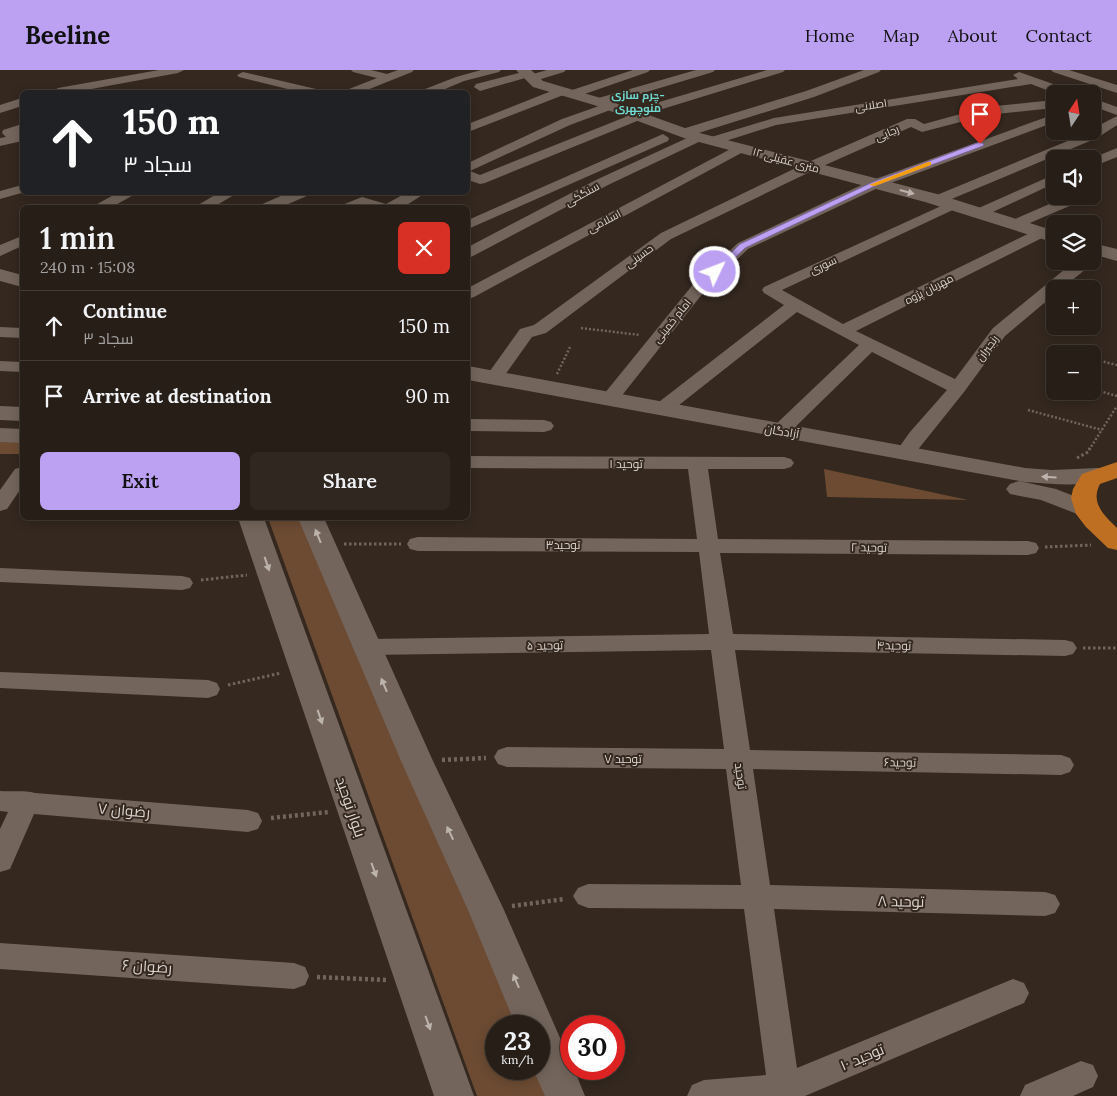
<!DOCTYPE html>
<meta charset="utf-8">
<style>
body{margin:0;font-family:Lora,Cairo,serif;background:#2f2720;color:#f1f3f6;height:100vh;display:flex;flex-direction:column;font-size:19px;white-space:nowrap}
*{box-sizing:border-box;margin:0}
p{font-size:16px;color:#a4a2a1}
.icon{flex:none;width:28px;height:28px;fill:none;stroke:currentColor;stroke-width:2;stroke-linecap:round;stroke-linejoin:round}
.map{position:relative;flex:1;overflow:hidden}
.panel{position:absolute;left:20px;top:135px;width:450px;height:315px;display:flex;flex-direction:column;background:#271e17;border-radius:8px;box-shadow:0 2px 12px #0003,0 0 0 1px #433c36}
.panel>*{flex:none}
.guide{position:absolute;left:20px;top:20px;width:450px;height:105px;border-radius:8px;box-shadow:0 2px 12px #0003,0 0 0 1px #433c36;background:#202124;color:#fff;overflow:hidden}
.needle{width:32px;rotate:12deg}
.buttons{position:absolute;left:1046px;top:15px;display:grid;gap:10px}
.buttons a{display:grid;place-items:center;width:55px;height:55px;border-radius:8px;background:#271e17;box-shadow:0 2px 12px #0003,0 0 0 1px #433c36;font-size:25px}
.speed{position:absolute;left:485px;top:945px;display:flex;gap:10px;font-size:25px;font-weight:700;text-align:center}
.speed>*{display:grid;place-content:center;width:65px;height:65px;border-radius:50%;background:#271e17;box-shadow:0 2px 12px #0003,0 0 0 1px #433c36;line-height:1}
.speed small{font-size:12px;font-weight:400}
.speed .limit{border:8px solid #d22;background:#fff;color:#111}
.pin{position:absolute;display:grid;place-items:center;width:42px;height:42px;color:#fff;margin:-51px -21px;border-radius:50% 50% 50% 0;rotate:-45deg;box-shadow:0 0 5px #0007}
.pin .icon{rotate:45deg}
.me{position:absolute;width:55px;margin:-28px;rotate:47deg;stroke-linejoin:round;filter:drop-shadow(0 0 4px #0008)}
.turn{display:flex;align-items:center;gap:18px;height:105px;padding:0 20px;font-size:22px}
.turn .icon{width:65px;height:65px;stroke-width:2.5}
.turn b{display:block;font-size:35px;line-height:42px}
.round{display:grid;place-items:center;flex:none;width:52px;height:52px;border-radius:8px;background:#2f2720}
.headline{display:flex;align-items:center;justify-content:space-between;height:85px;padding:0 20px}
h1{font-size:30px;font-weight:600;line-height:38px}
.cta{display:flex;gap:10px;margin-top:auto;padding:10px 20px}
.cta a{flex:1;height:58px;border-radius:8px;background:#bca0f2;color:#111;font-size:20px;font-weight:600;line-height:58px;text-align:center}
.cta a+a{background:#2f2720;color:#f1f3f6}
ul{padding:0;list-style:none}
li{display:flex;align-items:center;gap:15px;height:70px;padding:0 20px;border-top:1px solid #433c36}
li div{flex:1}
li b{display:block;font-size:19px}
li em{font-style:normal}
header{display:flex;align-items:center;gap:30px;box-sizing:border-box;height:70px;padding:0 25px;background:#bca0f2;color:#111}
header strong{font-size:24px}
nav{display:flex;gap:28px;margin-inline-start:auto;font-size:18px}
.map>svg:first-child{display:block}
.green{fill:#6c4b32}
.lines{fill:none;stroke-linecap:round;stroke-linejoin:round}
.path-far2{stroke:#71665e;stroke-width:2.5;stroke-dasharray:2 2;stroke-linecap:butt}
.path-far1{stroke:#71665e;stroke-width:3;stroke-dasharray:2.5 2.5;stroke-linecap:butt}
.path{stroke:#71665e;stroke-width:4.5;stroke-dasharray:3 3;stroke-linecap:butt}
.street{fill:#73655b;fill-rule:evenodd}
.secondary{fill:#73655b;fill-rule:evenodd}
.highway{fill:#bf6f22;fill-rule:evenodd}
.oneway{fill:#bdb3ad}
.route{fill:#bca0f2;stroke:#7a689d}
.slow{fill:#f59e0b}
.labels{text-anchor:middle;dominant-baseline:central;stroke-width:4;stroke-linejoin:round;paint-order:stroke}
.far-neighbourhood-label{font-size:11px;font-weight:bold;fill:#6fdad2;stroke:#34281f}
.far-street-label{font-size:11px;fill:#ddd5d0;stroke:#34281f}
.street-label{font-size:12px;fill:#ddd5d0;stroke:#34281f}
.near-street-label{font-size:15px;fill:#ddd5d0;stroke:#34281f}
</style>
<header>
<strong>Beeline</strong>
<nav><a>Home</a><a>Map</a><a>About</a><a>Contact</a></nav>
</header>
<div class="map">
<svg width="1117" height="1026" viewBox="0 0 1117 1026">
<rect width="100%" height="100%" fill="#34281f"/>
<path class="green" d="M0,370l22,2v12h-22z
M824,399l144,31 -141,-3z
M268,448h37l213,508h-22v43h39l12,27h-70z"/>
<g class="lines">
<path class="path-far2" d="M581,258l59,7
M1092,289l25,6
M557,304l13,-27
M1092,319l25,7
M1028,340l74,20
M1089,380l28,-44"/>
<path class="path-far1" d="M1077,388l11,-6 2,-4
M344,474h57
M1045,477l46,-2
M201,510l46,-5
M1083,578h34
M228,615l53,-12"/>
<path class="path" d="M442,690l44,-2
M271,748l58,-6
M512,836l53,-7
M317,907l69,3"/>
<path class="street" d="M159,0h25l-6,3 -103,19h-23l6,-4z
M351,0h20l16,4 11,-4h16l-2,2 -50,20h-15l2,-3 28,-11 -24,-6z
M481,0h20l-2,2 -35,9 -26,11h-15l2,-3 31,-12z
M547,0h19l-2,2 -33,10 -6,-4 -45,13 -6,-4 2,-3 51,-13 6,3z
M633,0h17l-2,2 -72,25 -4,1 -6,-4 -98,38v-8l91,-36h8l2,3z
M696,0h19l-2,2 -103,31 5,3 -2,3 -43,16 -100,46 10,4 148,-59 1,-5 138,-41h18l-2,2 -140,43 -1,4 -157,64 -5,1 -12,-4v-17l94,-44 37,-13 -6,-4 2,-3z
M864,0h17l-2,2 -65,25 -125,39h-10l-1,-3 1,-3 127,-39z
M1051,0h18l48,15v8l-64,-21z
M243,2l73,17 2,3h-18l-61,-15 -2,-2z
M1019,2l54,19 2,3h-18l-26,-10 -255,41 -63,20 -7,-4 2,-3 66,-20 244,-39 -5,-4z
M22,28v8l-22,7v-8z
M1092,28l25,9v8l-25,-9z
M1044,31l11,3v8l-11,-3 -57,6 -65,17 -11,-5 -97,43 -143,69 -125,94 -14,4 -32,45 -6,1 -6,-1 -3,-4 35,-49 14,-4 127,-92 143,-69 103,-45h8l9,5 62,-17z
M1055,44v8l-175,65 -132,62 -41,39 -91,115 -7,2 -7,-2 -2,-4 95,-117 43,-39 132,-62z
M1117,46v9l-20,13 -155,65h-10l-2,-3 2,-3 160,-66v-2z
M22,54v8l-1,1h1v8l-22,5v-8l6,-1 -4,-4 1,-3z
M698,63l6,4 -1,3 -95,45 -135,71 -5,2v-11l130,-68z
M663,64l6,4 -1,3 -200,88v-9z
M740,74l7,4 -2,3 -271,146 -6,2v-11z
M1117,78v9l-25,10v-8h-2z
M1055,104v9l-73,34h-10l-2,-3 2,-3z
M22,115v7h3l-25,7v-8z
M119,122h20l-29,16h-20z
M220,122h19l-27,16h-19z
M290,122h21l-2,3 -30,13h-21l2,-3z
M408,122h19l-25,16 -39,-2 -23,2 2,-3 20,-8 24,7z
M1068,126h20l-2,3 -68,29h-10l-2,-3 2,-3z
M952,131l5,1 2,3 -2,3 -175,82 61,34 193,-94h10l2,3 -2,3 -190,95 99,48 38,-51 77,-63 6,-4h16l2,-3 2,3 -35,28h-6v5l-50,42 -41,56 -52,65 -7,2 -7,-2 -3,-4 15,-21 37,-42 -75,-38 -84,82 -7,2 -7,-2 -3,-4 3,-4 85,-81 -62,-33 -128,101 -7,2 -7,-2 -2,-4 2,-4 129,-100 -20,-12 -2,-3 2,-3z
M22,166v10l-22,10v-11z
M0,257l22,1v10l-22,-1z
M0,291l22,1v10l-22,-1z
M468,349l76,1 7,2 3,4 -3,4 -7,2 -76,-1z
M468,386l316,1 7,2 3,4 -3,4 -7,2h-76l10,70 310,2 8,2 3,5 -3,5 -8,2 -308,-2 13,81 332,6 8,2 4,6 -4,6 -8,2 -330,-6 15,100 311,5 9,3 4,7 -4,7 -9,3 -308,-6 17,116 275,7 10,3 5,9 -5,9 -10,3 -271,-7 23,159 216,-89 11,4 5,10 -5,10 -219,93h-118l5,-11 12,-5 62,-5 -22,-166 -156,-1 -10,-4 -5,-8 5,-8 10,-4 153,1 -15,-116 -219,-2 -9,-3 -4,-7 4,-7 9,-3 217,2 -13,-99 -343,5 -8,-2 -4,-6 4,-6 8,-2 341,-5 -10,-82 -281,-1 -8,-2 -3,-5 3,-5 8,-2 279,2 -9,-70 -220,-1z
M22,397v20l-15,22 -7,2v-21l15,-21z
M0,498l182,8 8,2 3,5 -3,5 -8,2 -182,-8z
M0,602l208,8 9,3 3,6 -3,6 -9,3 -208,-10z
M0,721c12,1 24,-1 35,2l213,17 10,3 4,8 -4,8 -10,3 -214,-18 -24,55 -10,3v-43l8,-17 -8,-1z
M0,873l294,20 11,4 4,9 -4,9 -11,4 -294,-20z
M1081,991l12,4 5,11 -5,11 -20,9h-53l5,-11z"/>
<path class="secondary" d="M516,0h15l12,11 61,18 92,33 241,62 118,37v12l-130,-41 -241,-64 -90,-33 -61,-18z
M1092,173l25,6v12l-25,-7z
M0,199l22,6v12l-22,-6z
M468,296l557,102 27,2 46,-2 9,2 3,5 -3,5c-26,7 -56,4 -82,2l-557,-102z
M0,336l22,1v14l-22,-1z
M0,358l22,1v14l-22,-1z
M1019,411l37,8 38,15 4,5 -4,5 -9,3 -44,-17 -31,-6 -4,-5 4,-5z
M238,448h26l210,578h-40z
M298,448h26l109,243 71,149 67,153v6h3l11,27h-40l-12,-27h6v-43h-23l-48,-116 -67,-149z"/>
<path class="highway" d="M1117,392v16l-17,6c-10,19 4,31 17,44v22l-9,-2 -22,-21 -10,-13 -5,-16 2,-9 9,-15z"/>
</g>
<defs><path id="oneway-solid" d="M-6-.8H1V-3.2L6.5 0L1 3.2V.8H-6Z" transform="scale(1.25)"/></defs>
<g class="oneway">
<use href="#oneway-solid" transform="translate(907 122) rotate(15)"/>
<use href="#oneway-solid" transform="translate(1049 407) rotate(-177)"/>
<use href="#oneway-solid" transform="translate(318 466) rotate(-112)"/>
<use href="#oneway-solid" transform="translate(267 494) rotate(71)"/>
<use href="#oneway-solid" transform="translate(384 615) rotate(-113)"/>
<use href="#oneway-solid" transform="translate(320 647) rotate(71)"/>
<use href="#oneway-solid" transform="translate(450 763) rotate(-115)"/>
<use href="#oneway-solid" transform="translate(374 800) rotate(70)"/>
<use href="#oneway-solid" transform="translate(516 911) rotate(-113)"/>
<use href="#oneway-solid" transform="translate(428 953) rotate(70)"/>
</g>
<path class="route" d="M980,72l4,2 -1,2 -106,39 -132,63 -27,26 -7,-2 29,-28 133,-62z"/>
<path class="slow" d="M928,92h3v3l-56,21 -6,-1z"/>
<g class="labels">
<g class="far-neighbourhood-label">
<text x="638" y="25">چرم سازی-<tspan x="638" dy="13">منوچهری</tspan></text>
</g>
<g class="far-street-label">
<text transform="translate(871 35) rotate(-9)">اصلانی</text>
<text transform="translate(887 63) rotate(-23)">رجایی</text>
<text transform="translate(786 90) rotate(15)">۱۲ متری عقیلی</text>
<text transform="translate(582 124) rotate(-29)">سنگکی</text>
<text transform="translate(604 151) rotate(-28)">اسلامی</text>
<text transform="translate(639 186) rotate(-36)">حسینی</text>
<text transform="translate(823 195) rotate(-25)">سوری</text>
<text transform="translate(929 219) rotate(-27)">مهربان پژوه</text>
<text transform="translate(672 251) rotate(-51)">امام خمینی</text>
<text transform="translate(987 278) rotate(-53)">رنجبران</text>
</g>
<g class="street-label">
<text transform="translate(782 361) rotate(10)">آزادگان</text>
<text x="626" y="393">توحید ۱</text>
<text x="563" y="474">توحید۳</text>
<text transform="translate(869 477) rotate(1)">توحید ۲</text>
<text transform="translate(545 575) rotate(-1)">توحید ۵</text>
<text transform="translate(894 575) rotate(1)">توحید۴</text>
<text x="623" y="688">توحید ۷</text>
<text transform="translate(900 692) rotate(1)">توحید۶</text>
<text transform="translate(741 706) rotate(82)">توحید</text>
</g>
<g class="near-street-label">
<text transform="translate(351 737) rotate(71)">بلوار توحید</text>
<text transform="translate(124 740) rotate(5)">رضوان ۷</text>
<text transform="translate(901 831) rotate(1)">توحید ۸</text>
<text transform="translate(147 896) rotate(4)">رضوان ۶</text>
<text transform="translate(862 987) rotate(-23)">توحید ۱۰</text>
</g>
</g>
</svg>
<div class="buttons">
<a><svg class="needle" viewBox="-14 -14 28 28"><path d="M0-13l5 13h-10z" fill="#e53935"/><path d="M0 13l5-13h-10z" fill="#a4a2a1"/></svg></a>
<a><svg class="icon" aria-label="sound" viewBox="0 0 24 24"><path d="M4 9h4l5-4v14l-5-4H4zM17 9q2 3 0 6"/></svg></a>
<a><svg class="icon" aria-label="layers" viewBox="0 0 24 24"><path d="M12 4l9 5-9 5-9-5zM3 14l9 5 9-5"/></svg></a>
<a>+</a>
<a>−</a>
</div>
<div class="speed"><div>23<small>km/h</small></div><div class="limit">30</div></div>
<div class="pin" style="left:980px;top:74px;background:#d93025"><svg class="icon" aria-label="arrive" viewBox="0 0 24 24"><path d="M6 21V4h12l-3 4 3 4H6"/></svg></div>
<svg class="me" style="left:715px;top:202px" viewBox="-20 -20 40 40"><circle r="17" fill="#bca0f2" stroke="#fff" stroke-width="3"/><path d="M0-11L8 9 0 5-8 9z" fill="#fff"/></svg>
<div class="guide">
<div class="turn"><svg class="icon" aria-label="ahead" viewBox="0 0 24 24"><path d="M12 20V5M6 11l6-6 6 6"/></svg><div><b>150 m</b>سجاد ۳</div></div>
</div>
<section class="panel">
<div class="headline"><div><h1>1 min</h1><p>240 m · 15:08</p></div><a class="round" style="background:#d93025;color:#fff"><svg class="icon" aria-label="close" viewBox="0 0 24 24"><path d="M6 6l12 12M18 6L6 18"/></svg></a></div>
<ul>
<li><svg class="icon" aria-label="ahead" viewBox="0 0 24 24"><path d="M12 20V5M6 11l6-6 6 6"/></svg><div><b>Continue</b><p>سجاد ۳</p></div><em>150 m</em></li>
<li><svg class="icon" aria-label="arrive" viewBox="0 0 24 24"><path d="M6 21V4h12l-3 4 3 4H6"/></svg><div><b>Arrive at destination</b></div><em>90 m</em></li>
</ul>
<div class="cta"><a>Exit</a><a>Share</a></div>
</section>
</div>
